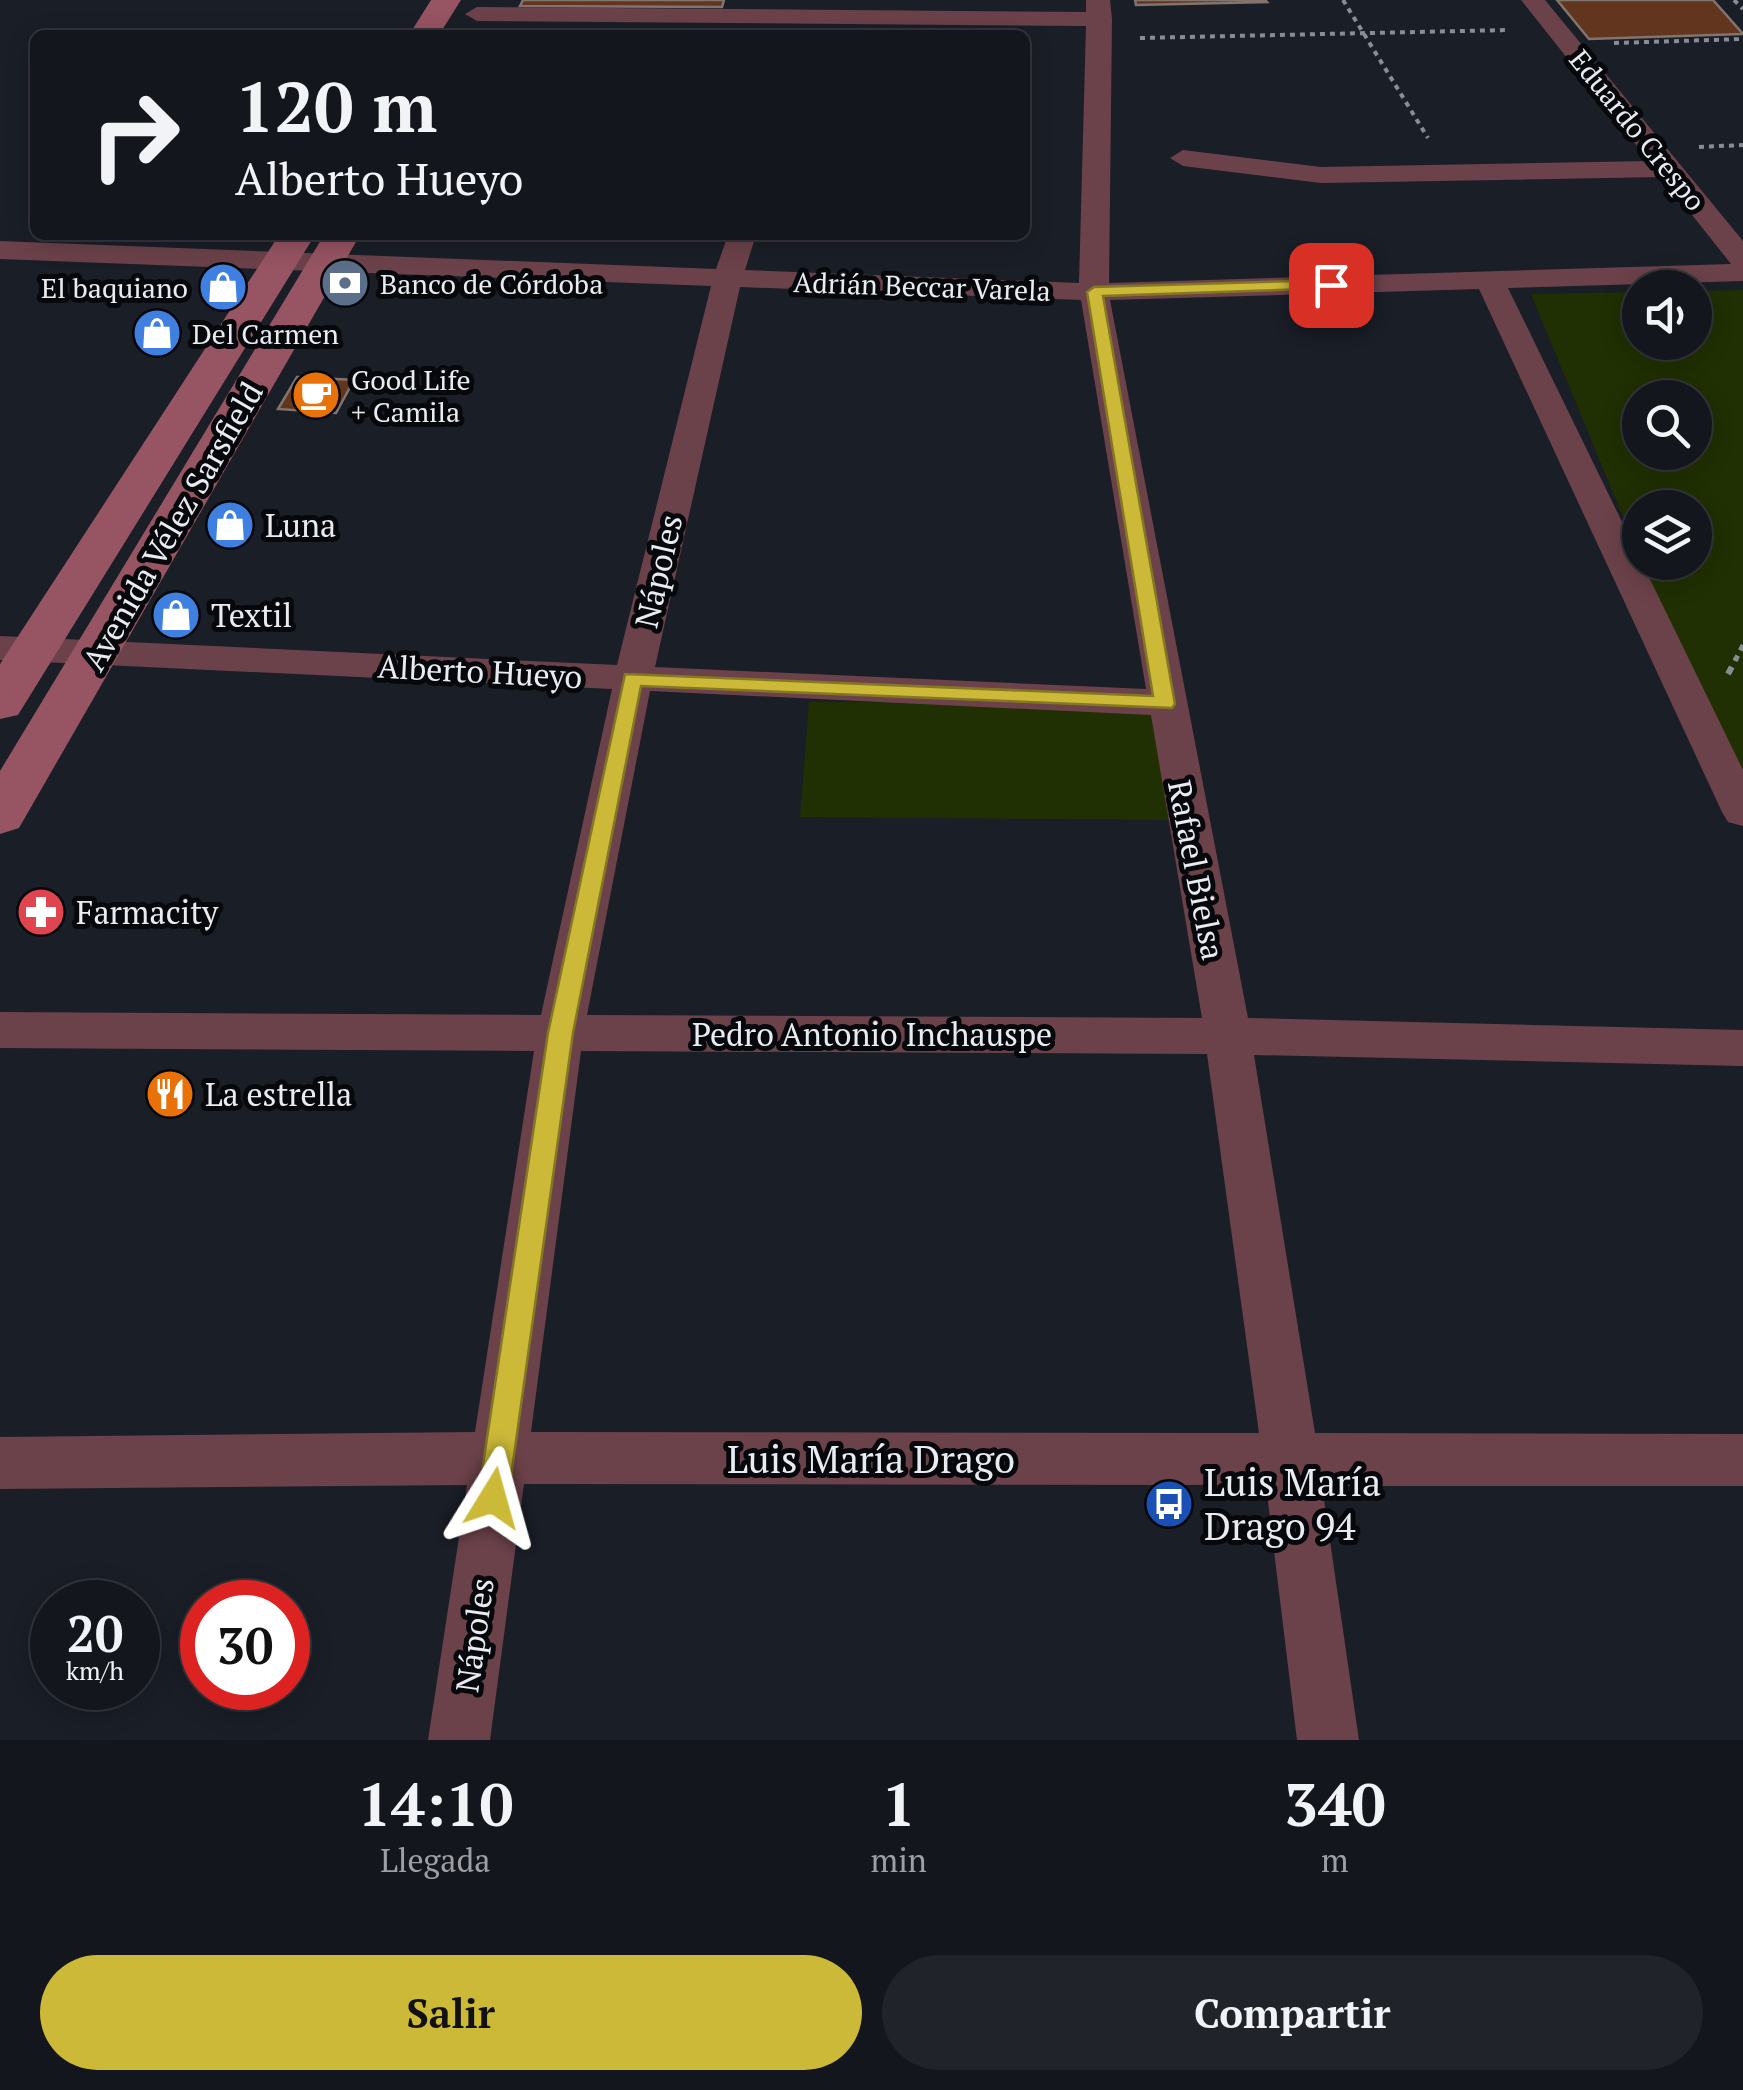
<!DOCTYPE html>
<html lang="es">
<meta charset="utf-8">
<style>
body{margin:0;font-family:"PT Serif",serif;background:#21232a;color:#f1f3f6;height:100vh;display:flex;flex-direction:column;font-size:38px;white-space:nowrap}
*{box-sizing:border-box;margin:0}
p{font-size:32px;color:#9d9fa4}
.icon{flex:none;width:55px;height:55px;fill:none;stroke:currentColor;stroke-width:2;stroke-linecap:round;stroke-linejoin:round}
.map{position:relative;height:1740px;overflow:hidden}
.drawer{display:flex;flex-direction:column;background:#14161d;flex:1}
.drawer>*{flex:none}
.guide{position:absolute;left:30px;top:30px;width:1000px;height:210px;border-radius:15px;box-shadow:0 5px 25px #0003,0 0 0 2px #33353b;background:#14161d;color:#f1f3f6;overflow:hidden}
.controls{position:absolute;left:1622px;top:270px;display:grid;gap:20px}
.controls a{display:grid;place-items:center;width:90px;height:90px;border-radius:50%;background:#14161d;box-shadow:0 5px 25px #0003,0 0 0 2px #33353b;font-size:50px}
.speed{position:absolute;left:30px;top:1580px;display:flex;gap:20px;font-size:50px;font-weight:700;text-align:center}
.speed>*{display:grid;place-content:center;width:130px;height:130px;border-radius:50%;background:#14161d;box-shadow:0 5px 25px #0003,0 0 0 2px #33353b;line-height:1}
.speed small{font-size:25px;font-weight:400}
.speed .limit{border:15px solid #d22;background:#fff;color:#111}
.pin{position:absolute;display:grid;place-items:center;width:85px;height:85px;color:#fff;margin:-42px;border-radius:20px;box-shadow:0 5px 15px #0006}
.me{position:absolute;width:110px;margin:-55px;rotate:8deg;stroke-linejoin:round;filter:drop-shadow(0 0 8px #0008)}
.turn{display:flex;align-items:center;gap:35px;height:210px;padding:0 40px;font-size:45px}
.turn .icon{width:130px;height:130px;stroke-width:2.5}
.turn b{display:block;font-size:70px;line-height:85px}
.eta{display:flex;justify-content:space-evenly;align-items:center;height:170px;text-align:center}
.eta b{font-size:60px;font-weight:800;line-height:70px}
.primary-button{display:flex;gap:20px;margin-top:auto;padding:20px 40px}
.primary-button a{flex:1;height:115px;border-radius:60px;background:#ccb938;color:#111;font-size:40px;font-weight:800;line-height:115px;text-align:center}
.primary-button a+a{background:#21232a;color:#f1f3f6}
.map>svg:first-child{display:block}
.green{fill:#203002;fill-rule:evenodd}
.building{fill:#62361e;stroke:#81746e;stroke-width:2.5}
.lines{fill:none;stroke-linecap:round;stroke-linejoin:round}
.path-far2{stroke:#898c94;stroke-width:4;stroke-dasharray:5 5;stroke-linecap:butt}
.path-far1{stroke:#898c94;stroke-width:5;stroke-dasharray:6 6;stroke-linecap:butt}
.path{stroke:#898c94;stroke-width:6;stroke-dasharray:8 8;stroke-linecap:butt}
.minor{fill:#6c424a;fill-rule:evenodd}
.secondary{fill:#975462;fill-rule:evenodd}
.route{fill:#ccb938;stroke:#857824;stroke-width:2.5}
.labels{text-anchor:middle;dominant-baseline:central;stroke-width:10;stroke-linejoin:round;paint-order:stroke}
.far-street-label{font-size:28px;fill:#e8ebf2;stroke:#07080c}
.far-poi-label{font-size:28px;fill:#e8ebf2;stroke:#07080c;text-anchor:start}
.poi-label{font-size:32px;fill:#e8ebf2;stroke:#07080c;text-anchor:start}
.street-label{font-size:32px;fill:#e8ebf2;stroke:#07080c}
.near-street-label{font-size:38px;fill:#e8ebf2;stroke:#07080c}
.near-poi-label{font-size:38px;fill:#e8ebf2;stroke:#07080c;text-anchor:start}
</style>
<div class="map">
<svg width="1743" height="1740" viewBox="0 0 1743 1740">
<rect width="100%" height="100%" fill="#1a1e27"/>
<path class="green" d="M1743,290v497l-101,-224 53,-1v-54h-55v50l-109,-264 109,-2v50h55v-51zM1640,398h55v54h-55z
M809,702l356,1 12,117 -377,-3z"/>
<path class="building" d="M523,0h201l-2,7 -202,-1z
M1135,0h130l2,2 -131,3z
M1557,0h156l30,34 -154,5z
M297,377l57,3 -18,33 -58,-4z"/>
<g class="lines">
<path class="path-far2" d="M1343,0l85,138
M1734,0l9,9
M1140,38l368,-8
M1614,43l129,-4
M1699,147l44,-2"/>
<path class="path-far1" d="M1735,661l8,-16"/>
<path class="path" d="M1728,674l8,-15"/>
<path class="minor" d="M1086,0h24l2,19 -3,264 622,-19 -69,-87 -341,6 -138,-17 -13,-8 13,-8 138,17 328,-6 -128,-161h24l198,241v40l-235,7 235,482v56l-15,-4 -6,-10 -243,-523 -369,11 138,718 495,12v36l-489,-11 61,378 428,1v52h-421l37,254h-62l-31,-255 -742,-1 -34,256h-62l39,-255 -467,4v-52l475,-5 59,-381 -534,-3v-36l541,3 71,-326 -612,-29v-24l617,29 94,-379 -711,-27v-18l716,28 12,-34h28l-11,35 334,13 7,-257 -609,-5 -12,-7 12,-7 609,5zM740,287l341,13 65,389 -491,-22zM650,691l501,24 51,303 -615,-3zM581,1051l626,3 52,379 -728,-1z"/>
<path class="secondary" d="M431,0h30l-22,35h-30z
M279,235h36l-297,480 -18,4v-55z
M324,235h36l-341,593 -19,6v-63z"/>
</g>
<path class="route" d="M1331,280l6,2v6l-234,8 72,408 -3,4 -531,-22 -68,347 -65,465 -4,10 -11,4 -11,-4 -4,-10 70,-465 77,-359 528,22 -66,-404 7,-5z"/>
<defs>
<g id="bank-disc" transform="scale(2.5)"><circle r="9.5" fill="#5c6f8a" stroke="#07080c"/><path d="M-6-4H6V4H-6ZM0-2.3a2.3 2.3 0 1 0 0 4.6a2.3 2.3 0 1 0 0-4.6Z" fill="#fff"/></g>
<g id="shop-disc" transform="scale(2.5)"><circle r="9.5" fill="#3f7fe0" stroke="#07080c"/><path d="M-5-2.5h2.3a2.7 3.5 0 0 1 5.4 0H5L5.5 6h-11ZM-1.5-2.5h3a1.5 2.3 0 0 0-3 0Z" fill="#fff"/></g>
<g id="cafe-disc" transform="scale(2.5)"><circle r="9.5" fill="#e8710a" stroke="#07080c"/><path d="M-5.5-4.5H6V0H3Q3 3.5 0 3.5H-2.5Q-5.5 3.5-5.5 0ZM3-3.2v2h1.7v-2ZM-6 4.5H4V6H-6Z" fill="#fff"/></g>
<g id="pharmacy-disc" transform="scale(2.5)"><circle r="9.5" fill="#e0444e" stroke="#07080c"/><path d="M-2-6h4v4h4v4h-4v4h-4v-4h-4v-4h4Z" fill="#fff"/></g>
<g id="restaurant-disc" transform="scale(2.5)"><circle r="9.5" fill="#e8710a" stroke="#07080c"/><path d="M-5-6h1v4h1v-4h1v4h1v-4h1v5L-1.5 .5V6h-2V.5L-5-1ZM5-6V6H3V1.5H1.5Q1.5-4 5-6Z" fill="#fff"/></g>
<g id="bus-disc" transform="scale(2.5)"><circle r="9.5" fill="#1a4fb4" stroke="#07080c"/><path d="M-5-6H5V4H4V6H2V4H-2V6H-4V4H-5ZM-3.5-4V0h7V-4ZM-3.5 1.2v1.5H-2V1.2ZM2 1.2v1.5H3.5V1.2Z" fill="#fff"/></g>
</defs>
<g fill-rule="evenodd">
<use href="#bank-disc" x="345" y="283"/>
<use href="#shop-disc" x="223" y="287"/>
<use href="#shop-disc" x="157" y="333"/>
<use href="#cafe-disc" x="316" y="395"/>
<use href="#shop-disc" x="230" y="525"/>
<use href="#shop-disc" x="176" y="615"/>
<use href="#pharmacy-disc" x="41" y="912"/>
<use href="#restaurant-disc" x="170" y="1094"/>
<use href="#bus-disc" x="1169" y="1504"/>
</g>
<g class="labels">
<g class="far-street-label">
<text transform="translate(1638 130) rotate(51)">Eduardo Crespo</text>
<text transform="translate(922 286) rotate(2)">Adrián Beccar Varela</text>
</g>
<g class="far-poi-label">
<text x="380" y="283">Banco de Córdoba</text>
<text x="188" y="287" text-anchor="end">El baquiano</text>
<text x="192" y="333">Del Carmen</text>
<text x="351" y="379">Good Life<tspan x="351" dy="32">+ Camila</tspan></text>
</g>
<g class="poi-label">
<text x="265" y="525">Luna</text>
<text x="211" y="615">Textil</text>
<text x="76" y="912">Farmacity</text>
<text x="205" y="1094">La estrella</text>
</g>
<g class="street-label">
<text transform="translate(172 526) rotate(-60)">Avenida Vélez Sarsfield</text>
<text transform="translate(658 571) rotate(-77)">Nápoles</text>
<text transform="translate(480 671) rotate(3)">Alberto Hueyo</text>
<text transform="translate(1197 870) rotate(79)">Rafael Bielsa</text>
<text x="872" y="1034">Pedro Antonio Inchauspe</text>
<text transform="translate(474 1635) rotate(-82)">Nápoles</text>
</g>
<g class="near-street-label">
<text x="871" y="1459">Luis María Drago</text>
</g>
<g class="near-poi-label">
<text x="1204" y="1482">Luis María<tspan x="1204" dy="44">Drago 94</tspan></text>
</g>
</g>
</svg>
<div class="controls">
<a><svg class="icon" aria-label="sound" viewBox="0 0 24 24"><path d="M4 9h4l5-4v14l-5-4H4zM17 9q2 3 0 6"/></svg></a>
<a><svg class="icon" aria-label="search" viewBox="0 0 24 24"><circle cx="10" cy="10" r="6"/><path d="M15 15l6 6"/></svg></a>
<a><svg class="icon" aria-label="layers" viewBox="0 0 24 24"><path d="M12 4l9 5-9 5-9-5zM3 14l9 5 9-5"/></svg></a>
</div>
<div class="speed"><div>20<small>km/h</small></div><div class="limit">30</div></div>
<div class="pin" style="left:1331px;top:285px;background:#d93025"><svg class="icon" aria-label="arrive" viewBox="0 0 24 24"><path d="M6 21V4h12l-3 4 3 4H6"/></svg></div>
<svg class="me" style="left:493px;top:1498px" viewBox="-20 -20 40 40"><path d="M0-17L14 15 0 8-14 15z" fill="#ccb938" stroke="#fff" stroke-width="4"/></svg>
<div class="guide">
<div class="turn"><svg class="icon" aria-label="right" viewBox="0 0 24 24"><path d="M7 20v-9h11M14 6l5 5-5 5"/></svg><div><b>120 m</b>Alberto Hueyo</div></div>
</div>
</div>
<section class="drawer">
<div class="eta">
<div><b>14:10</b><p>Llegada</p></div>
<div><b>1</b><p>min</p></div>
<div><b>340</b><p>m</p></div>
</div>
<div class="primary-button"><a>Salir</a><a>Compartir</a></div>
</section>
